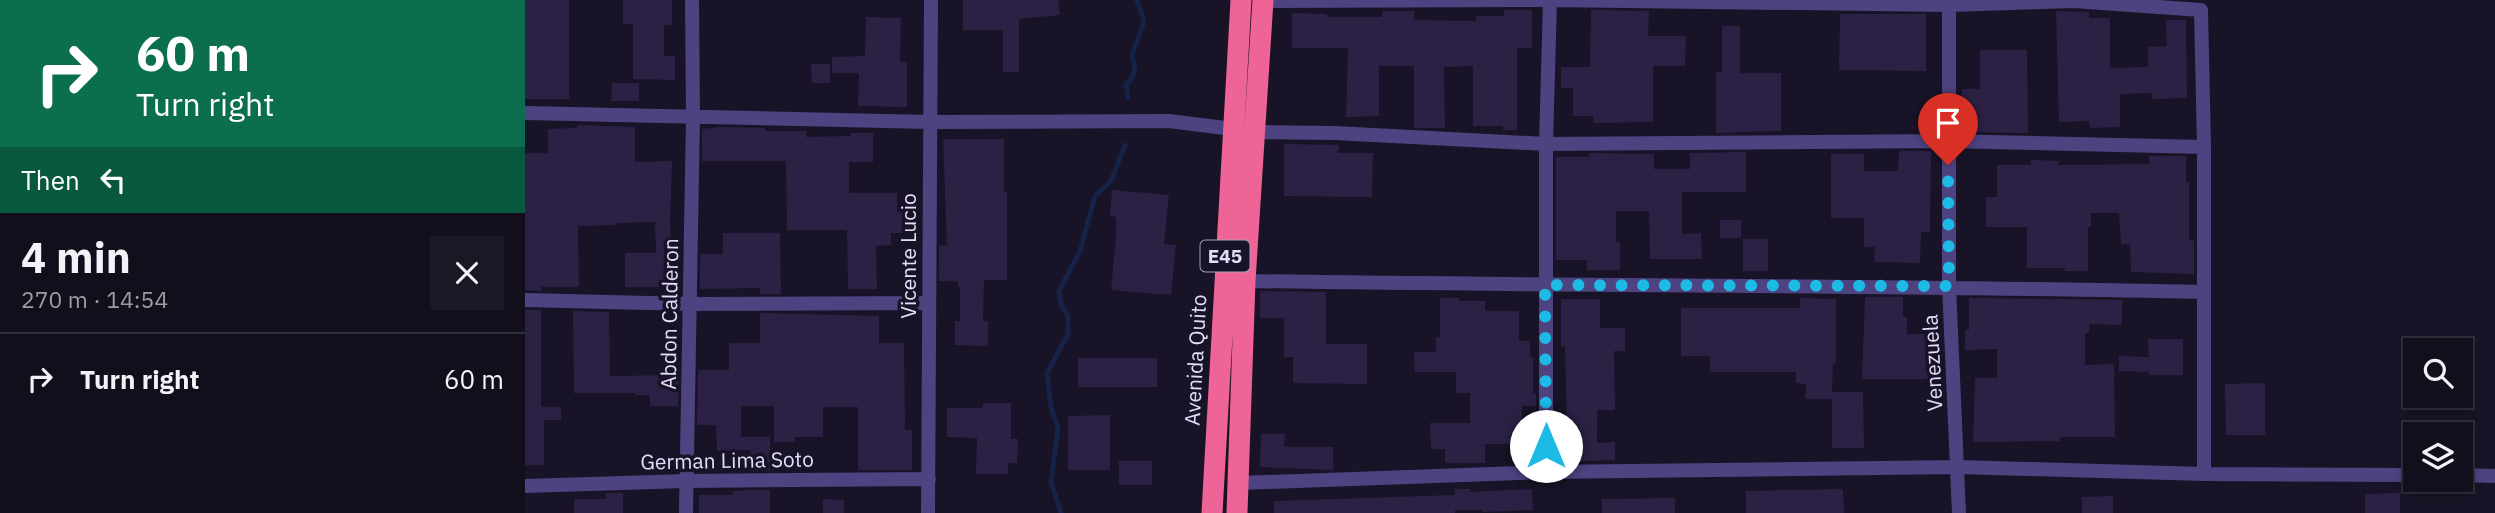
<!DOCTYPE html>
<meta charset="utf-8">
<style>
body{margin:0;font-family:"IBM Plex Sans",sans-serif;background:#1b1725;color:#f1f3f6;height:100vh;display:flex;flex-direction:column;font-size:26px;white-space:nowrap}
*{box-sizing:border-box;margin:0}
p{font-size:23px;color:#9c9ca3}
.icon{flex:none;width:38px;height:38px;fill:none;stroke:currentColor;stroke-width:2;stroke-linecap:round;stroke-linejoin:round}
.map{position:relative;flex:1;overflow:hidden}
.side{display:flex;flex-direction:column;background:#120e1c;width:525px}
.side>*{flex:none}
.top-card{background:#0b6e4f;color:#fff;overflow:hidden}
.buttons{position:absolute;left:1878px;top:338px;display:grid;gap:14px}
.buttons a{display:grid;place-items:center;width:70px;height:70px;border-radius:0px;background:#120e1c;box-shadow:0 4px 10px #0003,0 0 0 2px #312e3b;font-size:35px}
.pin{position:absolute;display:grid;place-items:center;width:60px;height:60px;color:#fff;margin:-72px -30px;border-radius:50% 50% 50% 0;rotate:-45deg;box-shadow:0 0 7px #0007}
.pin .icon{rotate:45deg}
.me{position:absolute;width:77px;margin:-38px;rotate:0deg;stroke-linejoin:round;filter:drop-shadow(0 0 5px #0008)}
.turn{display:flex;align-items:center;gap:24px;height:147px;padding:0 21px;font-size:32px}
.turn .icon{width:91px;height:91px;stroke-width:2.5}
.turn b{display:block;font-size:49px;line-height:60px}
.then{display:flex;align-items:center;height:66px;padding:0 21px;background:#0003;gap:14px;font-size:26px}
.round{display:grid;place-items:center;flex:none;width:74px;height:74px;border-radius:0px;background:#1b1725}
.summary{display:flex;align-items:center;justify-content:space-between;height:119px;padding:0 21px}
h1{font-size:42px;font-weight:700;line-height:52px}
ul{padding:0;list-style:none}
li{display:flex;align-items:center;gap:21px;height:91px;padding:0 21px;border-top:2px solid #312e3b}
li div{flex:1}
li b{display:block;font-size:26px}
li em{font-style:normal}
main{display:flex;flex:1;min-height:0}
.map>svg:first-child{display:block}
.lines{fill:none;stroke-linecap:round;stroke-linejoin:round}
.stream{stroke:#152348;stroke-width:5}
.building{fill:#2c2145}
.street{stroke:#4c4380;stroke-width:14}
.highway{stroke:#ee6496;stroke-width:21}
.route{stroke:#1dbae6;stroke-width:12;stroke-dasharray:0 21.6}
.labels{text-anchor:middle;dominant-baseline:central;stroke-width:7;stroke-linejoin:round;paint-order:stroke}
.shield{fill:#181326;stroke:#a6a0bb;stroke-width:2}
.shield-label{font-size:19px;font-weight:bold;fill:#e3dcfb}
.street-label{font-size:21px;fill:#e3dcfb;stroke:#181326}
</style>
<main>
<section class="side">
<div class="top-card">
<div class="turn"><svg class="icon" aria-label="right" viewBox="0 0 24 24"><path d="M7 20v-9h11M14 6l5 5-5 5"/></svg><div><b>60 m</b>Turn right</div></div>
<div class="then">Then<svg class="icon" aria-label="left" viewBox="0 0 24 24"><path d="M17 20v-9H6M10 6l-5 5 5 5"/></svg></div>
</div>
<div class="summary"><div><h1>4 min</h1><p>270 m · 14:54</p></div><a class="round"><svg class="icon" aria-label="close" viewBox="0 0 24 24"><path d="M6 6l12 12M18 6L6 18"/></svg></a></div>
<ul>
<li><svg class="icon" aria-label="right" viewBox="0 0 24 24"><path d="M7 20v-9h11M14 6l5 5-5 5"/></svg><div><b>Turn right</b></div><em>60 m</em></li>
</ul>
</section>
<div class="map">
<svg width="1970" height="513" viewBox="0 0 1970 513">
<rect width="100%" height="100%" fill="#181326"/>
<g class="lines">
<path class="stream" d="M603,98l-2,-14 5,-4 4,-10 -3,-15 12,-33 -7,-22
M536,513l-10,-31 7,-53 -7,-22 -4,-34 21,-39v-18l-7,-12 -2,-13 21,-40 15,-55 16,-15 14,-36"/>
</g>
<path class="building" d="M0,0h44v99h-44z
M98,0h49v25h-8v31h11v24l-42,-1v-55h-10z
M438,0h95l2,15 -41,4v53h-16v-42h-40z
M979,10h28v38h-15v82h-14v-4h-30v-60l-29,1 1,61h-31v-62h-35v50l-33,1 2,-69h-56v-35l35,1v3h55v-6h32v9l62,1v-5h28z
M1066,10l58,1 -1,25h38l-1,30h-32v56l-60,1v-7h-20v-28h-12v-21h29z
M1531,11l33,1v6h21v50l38,-1v-20l19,-1 -1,-26h20l1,78 -35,1v-6l-32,1v33l-30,1 -1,-7 -30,1z
M1315,14h86v57l-87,-1z
M341,17l35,1 -1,44h7v45l-49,-1 1,-33h-27v-16l33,-1z
M1197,26h18v47h41v58l-65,2v-61h6z
M1455,50h47l1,83 -66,-1v-43h18z
M286,64h19v19h-18z
M87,83h27v18h-28z
M52,125l58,2v35l37,-1 -2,61 2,65h-47v-34h31l-1,-31 -38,1v2l-39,1 1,61h-38v4l-16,-1v-137h23v-24l29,-1z
M194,127l46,1v3h41v6l45,-1v-3h22v29h-24v31h48v19h7v21h-13v12l-15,1 1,43h-29l-1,-59h-60l-1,-69h-84v-32z
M418,139h61v53h3v88h-23l-1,41h5v25l-33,-1v-24h5v-34h-2v-6h-19v-36l8,1z
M759,144l55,1 -1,8h35l-1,44 -88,-1z
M1374,151h32l-1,81h-9l-1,31 -46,-1 1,-15h-11v-29h-33v-64h33v17h34z
M1221,152v40h-64v42l19,-1 1,26h-52l-1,-48h-33v31h4v28h-33v-10h-31v-103h33v-4l65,1v15h36v-16z
M1624,156h37v26l3,1v57l5,1v33l-63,-2 -1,-28h-9l-2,-31h-28v14h-3v44h-23v-3h-38v-41h-41v-30h11v-32h34v-5l28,1 -1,4 91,-1z
M587,190l57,5 -5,49 12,1 -5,50 -60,-5 5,-52v-21l-6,-1z
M1195,220h21v18h-21z
M198,233h57l1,61h-21v-6l-60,1v-35h23z
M1218,239h25v32h-25z
M735,291l66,1v52h41v40l-74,-1v-26h-9v-39h-24z
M1340,297h38v20h4v17h28v45h-73z
M915,298h19v3h26v10h34v30h11v16h3v36h3v13h-14v38h-37v19h-40v-14h-14l-1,-26h40v-30h-14v-21h-41l-1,-20h22v-15h4z
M1275,298l36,1v64h-3l-1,29h31l1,56h-32v-49h-27l1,-15 -10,-1v-11h-86v-16h-29v-48h119z
M1444,298l153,2v25l-33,-1v9h-4v32l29,-1 1,73h-55v4l-87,1 2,-64h22v-29l-32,1v-20h4z
M1036,299h39v29h25v23h-11l1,59h-18v33l18,-1v18l-56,2 -1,-33h9l-2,-82h-4z
M0,310h16v97h20v13h-17v45h-19z
M48,311l36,1 1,64 69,-1 -1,31h-28v-11h-15v-2h-61z
M235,313l119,3v27h25l1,87h7v40h-54v-63h-35v30h-28v5h-21v-36h-33v31h29v34h-19v-21l-34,1 -1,-26h-19l1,-55h31v-27h31z
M1623,339h35v36h-34v-3l-30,-1v-15l30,1z
M553,358h79v29h-79z
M1740,383v52h-39l-1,-51z
M458,403h28v36h7l-1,24h-9v11h-32l1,-36 -30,-1v-29h36z
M585,415v55h-42v-54z
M736,434h24l-1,13h49v23l-73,-3z
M594,461h33v24h-33z
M930,489h15v3l62,-3 1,21 -51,2v-2h-27v3h-181v-12l181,-6z
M1318,489l1,24h-98v-22z
M226,490h19v23h-71v-18h34v-4z
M81,493h17v20h-49v-14h32z
M1875,493v20h-35v-19z
M1588,496v17h-31v-16z
M1150,498v15h-73v-14z
M298,499l21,1v13h-21z"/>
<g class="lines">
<path class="street" d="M1424,0v286l10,227
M738,1l287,-1 399,5 125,-4 127,9 3,137v327
M0,113l405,9 239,-1 64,8
M731,132l79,1 211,11 402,-3 256,6
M720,281c320,5 639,4 958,11
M0,300l165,4 239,-1
M1021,472v-328l4,-144
M1936,475l34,1
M714,483l307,-11 413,-5 245,7 211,1
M0,486l161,-5 243,-2
M161,513l7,-396 -1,-117
M403,513l3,-513"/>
<path class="highway" d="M687,513l29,-513
M712,513l8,-232 18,-281"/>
</g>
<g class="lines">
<path class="route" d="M1021,446l-1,-161 404,1 -1,-121"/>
</g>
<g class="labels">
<rect class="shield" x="675.5" y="240.5" width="49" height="31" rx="5"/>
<g class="shield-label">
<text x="700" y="256">E45</text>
</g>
<g class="street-label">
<text transform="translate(383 256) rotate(-90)">Vicente Lucio</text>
<text transform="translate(144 314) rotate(-89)">Abdon Calderon</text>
<text transform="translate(670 360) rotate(-87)">Avenida Quito</text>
<text transform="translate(1407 363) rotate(-93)">Venezuela</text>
<text transform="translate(202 460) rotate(-1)">German Lima Soto</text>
</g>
</g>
</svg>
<div class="buttons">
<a><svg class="icon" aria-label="search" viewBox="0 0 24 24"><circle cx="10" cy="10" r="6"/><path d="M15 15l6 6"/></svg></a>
<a><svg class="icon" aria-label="layers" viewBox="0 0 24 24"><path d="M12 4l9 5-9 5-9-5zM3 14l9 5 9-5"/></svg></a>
</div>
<div class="pin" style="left:1423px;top:165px;background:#d93025"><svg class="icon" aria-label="arrive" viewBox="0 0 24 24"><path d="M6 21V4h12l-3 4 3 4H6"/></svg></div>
<svg class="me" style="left:1021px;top:446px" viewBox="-20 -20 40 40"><circle r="19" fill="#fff"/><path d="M0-13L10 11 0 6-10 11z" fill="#1dbae6"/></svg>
</div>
</main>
